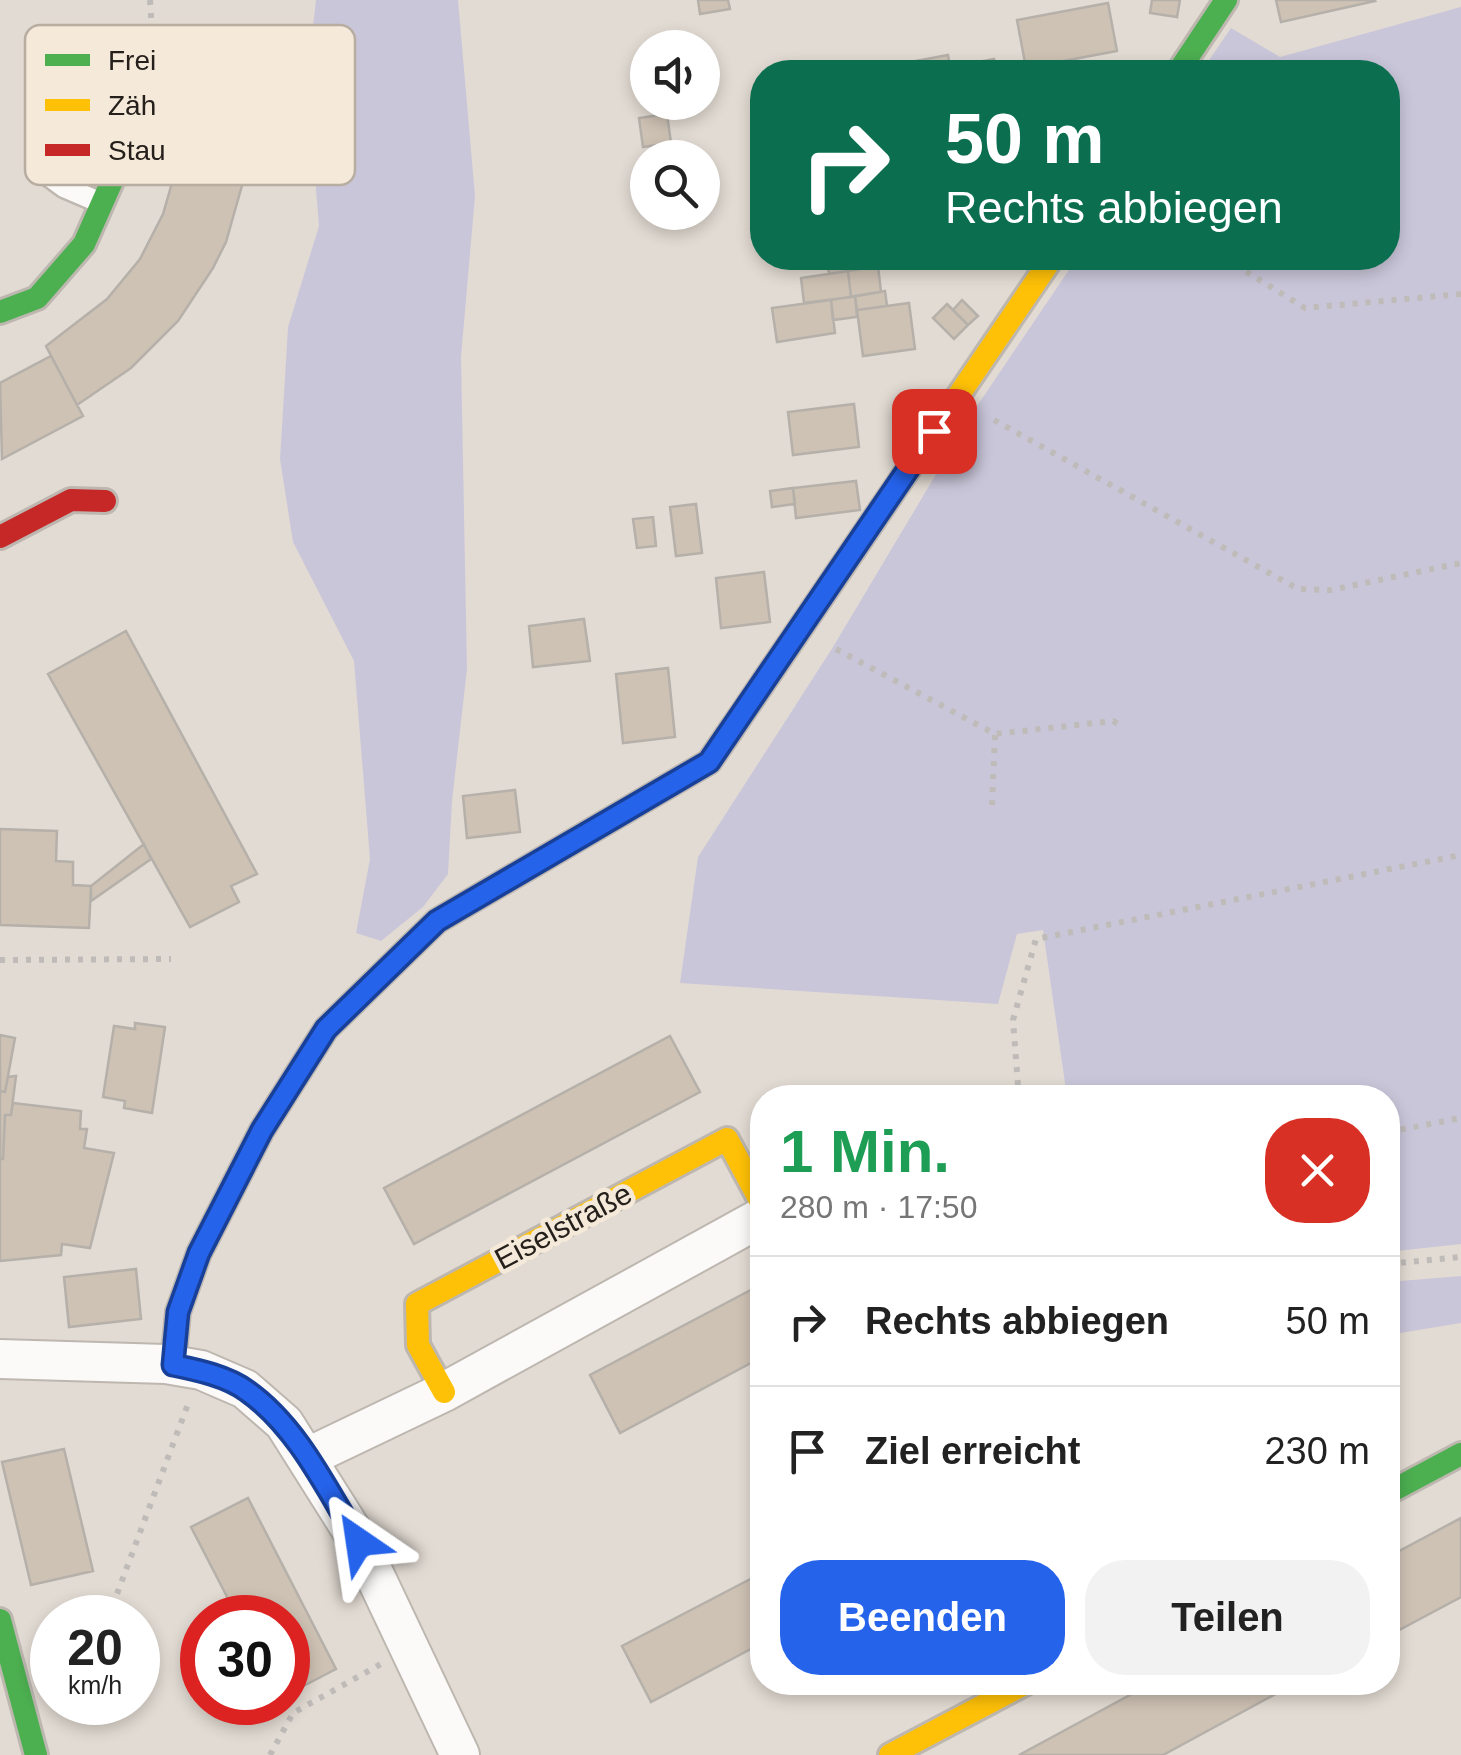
<!DOCTYPE html>
<html lang="de">
<meta charset="utf-8">
<style>
body{margin:0;font-family:Helvetica,sans-serif;background:#f2f2f2;color:#222;height:100vh;display:flex;flex-direction:column;font-size:38px;white-space:nowrap}
*{box-sizing:border-box;margin:0}
p{font-size:32px;color:#767676}
.icon{flex:none;width:55px;height:55px;fill:none;stroke:currentColor;stroke-width:2;stroke-linecap:round;stroke-linejoin:round}
.map{position:relative;flex:1;overflow:hidden}
.panel{position:absolute;left:750px;top:1085px;width:650px;height:610px;display:flex;flex-direction:column;background:#fff;border-radius:40px;box-shadow:0 5px 15px #0003}
.panel>*{flex:none}
.banner{position:absolute;left:750px;top:60px;width:650px;height:210px;border-radius:40px;box-shadow:0 5px 15px #0003;background:#0b6e4f;color:#fff;overflow:hidden}
.fabs{position:absolute;left:630px;top:30px;display:grid;gap:20px}
.fabs a{display:grid;place-items:center;width:90px;height:90px;border-radius:50%;background:#fff;box-shadow:0 5px 15px #0003;font-size:50px}
.speed{position:absolute;left:30px;top:1595px;display:flex;gap:20px;font-size:50px;font-weight:700;text-align:center}
.speed>*{display:grid;place-content:center;width:130px;height:130px;border-radius:50%;background:#fff;box-shadow:0 5px 15px #0003;line-height:1}
.speed small{font-size:25px;font-weight:400}
.speed .limit{border:15px solid #d22;background:#fff;color:#111}
.pin{position:absolute;display:grid;place-items:center;width:85px;height:85px;color:#fff;margin:-42px;border-radius:20px;box-shadow:0 5px 15px #0006}
.me{position:absolute;width:110px;margin:-55px;rotate:328deg;stroke-linejoin:round;filter:drop-shadow(0 0 8px #0008)}
.turn{display:flex;align-items:center;gap:35px;height:210px;padding:0 30px;font-size:45px}
.turn .icon{width:130px;height:130px;stroke-width:2.5}
.turn b{display:block;font-size:70px;line-height:85px}
.round{display:grid;place-items:center;flex:none;width:105px;height:105px;border-radius:40px;background:#f2f2f2}
.headline{display:flex;align-items:center;justify-content:space-between;height:170px;padding:0 30px}
h1{font-size:60px;font-weight:700;line-height:75px;color:#1e9e55}
.button{display:flex;gap:20px;margin-top:auto;padding:20px 30px}
.button a{flex:1;height:115px;border-radius:40px;background:#2563eb;color:#fff;font-size:40px;font-weight:700;line-height:115px;text-align:center}
.button a+a{background:#f2f2f2;color:#222}
ul{padding:0;list-style:none}
li{display:flex;align-items:center;gap:30px;height:130px;padding:0 30px;border-top:2px solid #e0e0e0}
li div{flex:1}
li b{display:block;font-size:38px}
li em{font-style:normal}
.map>svg:first-child{display:block}
.green{fill:#cac6da}
.building{fill:#cec2b4;stroke:#b5b0a9;stroke-width:2.5}
.lines{fill:none;stroke-linecap:round;stroke-linejoin:round}
.lane-casing{stroke:#bdb7b0;stroke-width:25}
.street-casing{stroke:#bdb7b0;stroke-width:42}
.fast-casing{stroke:#bdb7b0;stroke-width:28}
.slow-casing{stroke:#bdb7b0;stroke-width:28}
.jam-casing{stroke:#bdb7b0;stroke-width:28}
.path{stroke:#bfbbb9;stroke-width:6;stroke-dasharray:5 8;stroke-linecap:butt}
.lane{stroke:#fbfaf8;stroke-width:20}
.street{stroke:#fbfaf8;stroke-width:38}
.fast{stroke:#4caf50;stroke-width:22}
.slow{stroke:#ffc107;stroke-width:22}
.jam{stroke:#c62828;stroke-width:22}
.route-casing{stroke:#184099;stroke-width:25}
.route{stroke:#2563eb;stroke-width:18}
.labels{text-anchor:middle;dominant-baseline:central;stroke-width:9;stroke-linejoin:round;paint-order:stroke}
.street-label{font-size:30px;fill:#25201b;stroke:#f5e9da}
.key{fill:#f5e9da;stroke:#b7ada1;stroke-width:2.5}
.key-label{font-size:28px;fill:#25201b}
</style>
<div class="map">
<svg width="1461" height="1755" viewBox="0 0 1461 1755">
<rect width="100%" height="100%" fill="#e2dbd3"/>
<path class="green" d="M316,0h142l17,196 -14,161 6,312 -15,132 -4,73 -25,33 -42,34 -25,-8 14,-74 -16,-198 -61,-119 -13,-83 8,-132 31,-101 -12,-146z
M1461,7v1237l-73,8v-154l-321,-1 -24,-167 -26,4 -19,70 -318,-21 18,-126 135,-210 142,-238 102,-151h311v-186h-187l30,-44 49,29z
M1461,1276v47l-73,12v-53z"/>
<path class="building" d="M698,0h30l2,9 -30,5z
M1152,0h28l-3,17 -27,-4z
M1276,0h98l1,1 -94,21z
M1108,3l9,48 -91,17 -9,-48z
M948,55l3,17h-44l-2,-9z
M994,59l2,13h-26l-2,-8z
M249,81v67l-6,34 -17,60 -13,26 -35,53 -47,47 -54,37 -31,-59 61,-47 33,-40 23,-45 13,-45 7,-55 -1,-27z
M667,114l4,29 -28,4 -4,-29z
M827,258h19l2,13 -19,3z
M892,258h42v4l-41,5z
M878,266l3,26 -30,5 -3,-26z
M848,271l3,26 -47,6 -3,-25z
M885,291l2,15 -30,4 -2,-14z
M855,296l2,21 -24,3 -2,-20z
M831,300l4,33 -58,9 -5,-34z
M962,300l16,16 -10,9 -15,-15z
M909,303l6,46 -52,7 -6,-46z
M947,304l21,21 -14,14 -21,-21z
M51,356l32,60 -81,43 -2,-76z
M854,404l5,43 -66,8 -5,-43z
M856,481l4,29 -64,8 -3,-30z
M793,488l2,16 -23,3 -2,-16z
M696,504l6,49 -26,3 -6,-49z
M653,517l3,29 -19,2 -4,-29z
M764,572l6,50 -49,6 -5,-50z
M584,619l6,42 -57,6 -4,-41z
M126,631l131,243 -26,12 8,16 -49,25 -142,-253z
M668,668l7,69 -52,6 -7,-69z
M515,790l5,42 -53,6 -4,-42z
M0,829l57,2 -1,30 17,1v23l18,1 -2,42 -89,-3z
M144,844l7,15 -60,42v-15z
M135,1023l30,4 -13,86 -28,-5 1,-7 -22,-4 11,-71 21,3z
M0,1035l15,3 -10,54 -5,-1z
M670,1036l30,56 -286,152 -30,-56z
M16,1076l-5,39h-6l-2,44h-3v-68l5,1 3,-15z
M13,1103l68,8 -1,18h7l-3,19 30,5 -24,95 -28,-4 -1,11 -61,6v-102h3l2,-44h6z
M136,1269l5,50 -72,8 -5,-50z
M762,1284v73l-142,76 -30,-58z
M64,1449l29,122 -62,14 -29,-123z
M248,1498l88,171 -48,25v-76h-50l-47,-91z
M1461,1518v79l-73,39v-79z
M762,1573v70l-111,59 -29,-56z
M1154,1682h123l4,9 -118,64h-144z"/>
<g class="lines">
<g class="lane-casing">
<path id="lane" d="M99,202l-35,-15 -19,-14c-5,-27 -3,-40 14,-62l57,-6"/>
</g>
<g class="street-casing">
<path id="street" d="M0,1359l166,5 35,6 44,19 39,34 75,119 101,213
M306,1458l138,-66 318,-175"/>
</g>
<g class="fast-casing">
<path id="fast" d="M1178,72l48,-72
M0,312l37,-14 47,-54 32,-72 7,-35 -5,-32
M173,1365l5,-53 21,-59 63,-123 64,-101 111,-108 272,-159 22,-32
M1388,1493l73,-39
M0,1620l36,135"/>
</g>
<g class="slow-casing">
<path id="slow" d="M731,730l321,-472
M444,1392l-26,-47 -1,-41 310,-165 35,65
M890,1755l138,-73"/>
</g>
<g class="jam-casing">
<path id="jam" d="M0,537l71,-37 34,1"/>
</g>
<path class="path" d="M150,0l5,80
M1224,258l81,50 156,-14
M994,420l304,169 33,1 130,-27
M836,649l159,85 118,-13 7,4
M992,805l3,-71
M0,960l171,-1
M1019,1098l-6,-78 23,-81 425,-84
M1388,1132l73,-14
M1388,1264l73,-7
M108,1618l80,-214
M270,1755l23,-42 88,-49"/>
<use href="#lane" class="lane"/>
<use href="#street" class="street"/>
<use href="#fast" class="fast"/>
<use href="#slow" class="slow"/>
<use href="#jam" class="jam"/>
</g>
<g class="lines">
<g class="route-casing">
<path id="route" d="M359,1542c-32,-52 -61,-115 -112,-151 -20,-15 -50,-21 -74,-26l5,-53 21,-59 63,-123 64,-101 111,-108 272,-159 225,-331"/>
</g>
<use href="#route" class="route"/>
</g>
<g class="labels">
<g class="street-label">
<text transform="translate(563 1226) rotate(-28)">Eiselstraße</text>
</g>
</g>
<rect x="25" y="25" width="330" height="160" rx="15" class="key"/>
<rect x="45" y="54" width="45" height="12" fill="#4caf50"/>
<rect x="45" y="99" width="45" height="12" fill="#ffc107"/>
<rect x="45" y="144" width="45" height="12" fill="#c62828"/>
<g class="key-label">
<text x="108" y="70">Frei</text>
<text x="108" y="115">Zäh</text>
<text x="108" y="160">Stau</text>
</g>
</svg>
<div class="fabs">
<a><svg class="icon" aria-label="sound" viewBox="0 0 24 24"><path d="M4 9h4l5-4v14l-5-4H4zM17 9q2 3 0 6"/></svg></a>
<a><svg class="icon" aria-label="search" viewBox="0 0 24 24"><circle cx="10" cy="10" r="6"/><path d="M15 15l6 6"/></svg></a>
</div>
<div class="speed"><div>20<small>km/h</small></div><div class="limit">30</div></div>
<div class="pin" style="left:934px;top:431px;background:#d93025"><svg class="icon" aria-label="arrive" viewBox="0 0 24 24"><path d="M6 21V4h12l-3 4 3 4H6"/></svg></div>
<svg class="me" style="left:359px;top:1542px" viewBox="-20 -20 40 40"><path d="M0-17L14 15 0 8-14 15z" fill="#2563eb" stroke="#fff" stroke-width="4"/></svg>
<div class="banner">
<div class="turn"><svg class="icon" aria-label="right" viewBox="0 0 24 24"><path d="M7 20v-9h11M14 6l5 5-5 5"/></svg><div><b>50 m</b>Rechts abbiegen</div></div>
</div>
<section class="panel">
<div class="headline"><div><h1>1 Min.</h1><p>280 m · 17:50</p></div><a class="round" style="background:#d93025;color:#fff"><svg class="icon" aria-label="close" viewBox="0 0 24 24"><path d="M6 6l12 12M18 6L6 18"/></svg></a></div>
<ul>
<li><svg class="icon" aria-label="right" viewBox="0 0 24 24"><path d="M7 20v-9h11M14 6l5 5-5 5"/></svg><div><b>Rechts abbiegen</b></div><em>50 m</em></li>
<li><svg class="icon" aria-label="arrive" viewBox="0 0 24 24"><path d="M6 21V4h12l-3 4 3 4H6"/></svg><div><b>Ziel erreicht</b></div><em>230 m</em></li>
</ul>
<div class="button"><a>Beenden</a><a>Teilen</a></div>
</section>
</div>
